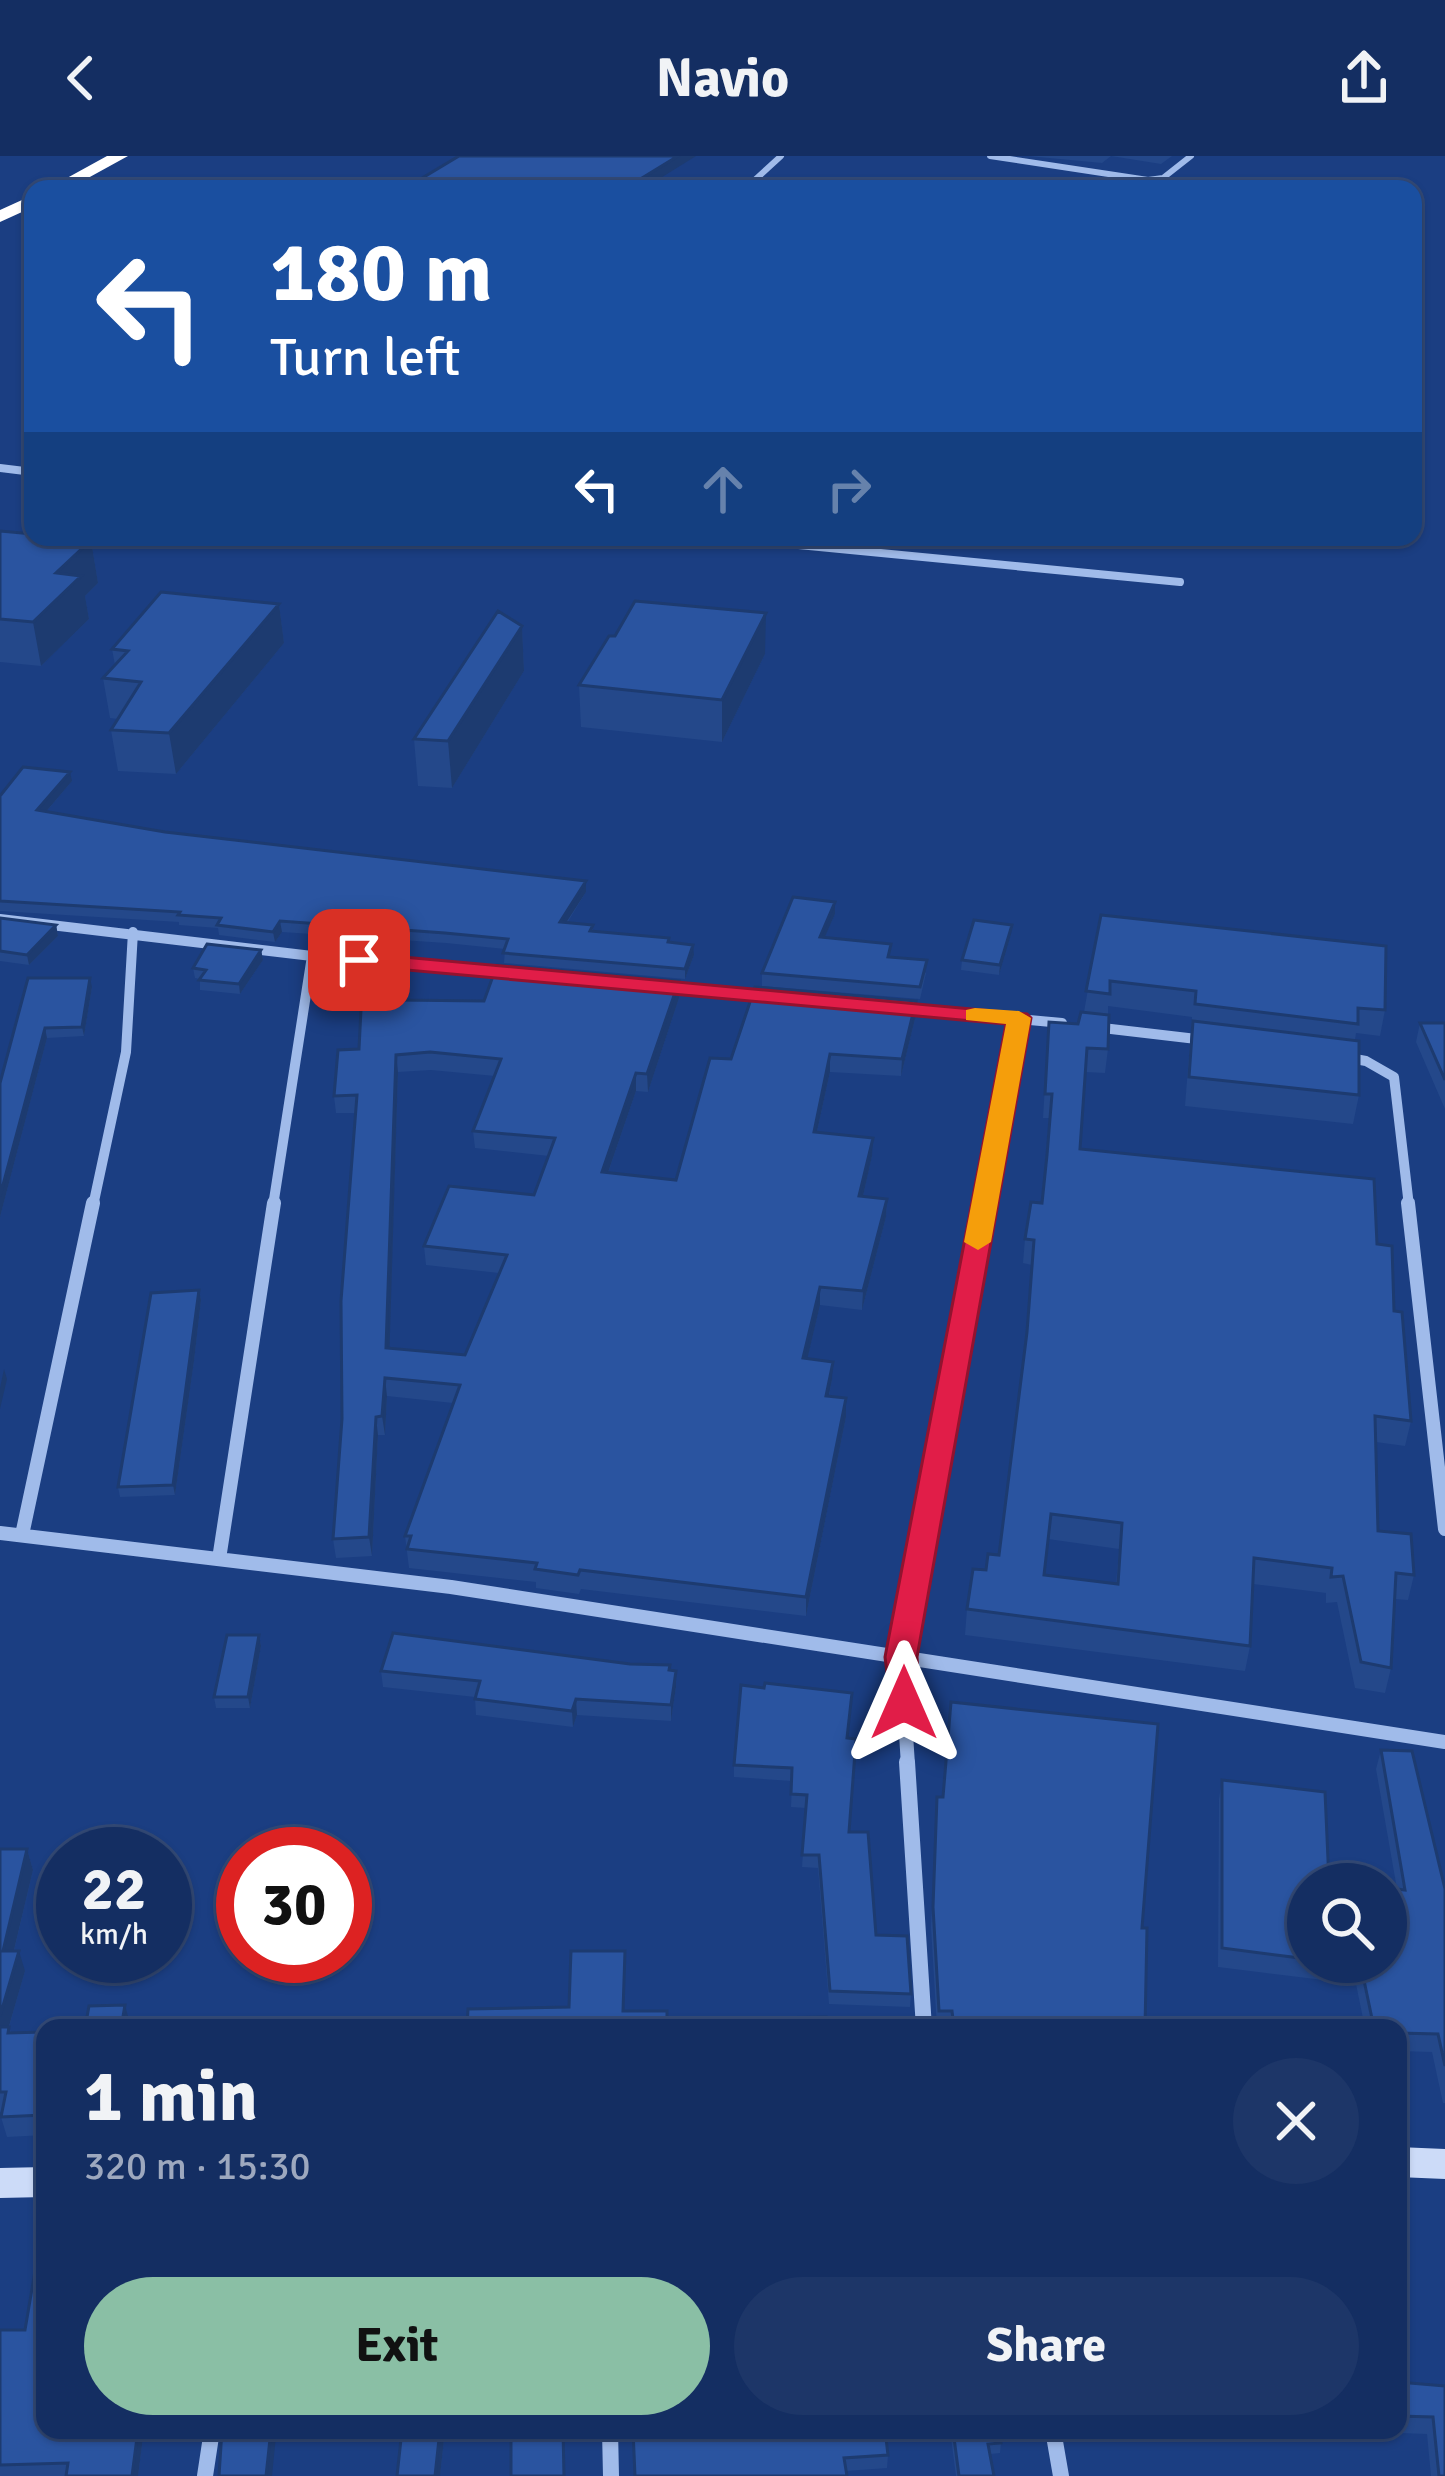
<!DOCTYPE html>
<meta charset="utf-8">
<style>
body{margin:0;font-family:Signika,sans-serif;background:#1d3668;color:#f1f3f6;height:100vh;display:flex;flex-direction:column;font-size:45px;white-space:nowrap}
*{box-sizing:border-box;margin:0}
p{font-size:39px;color:#9da8be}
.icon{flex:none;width:66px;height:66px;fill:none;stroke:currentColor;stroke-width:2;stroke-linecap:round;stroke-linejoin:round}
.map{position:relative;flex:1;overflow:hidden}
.details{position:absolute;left:36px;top:1863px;width:1371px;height:420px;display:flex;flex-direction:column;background:#142e62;border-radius:24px;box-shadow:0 3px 9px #0004,0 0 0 3px #334a77}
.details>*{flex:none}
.top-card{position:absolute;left:24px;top:24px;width:1398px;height:366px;border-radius:24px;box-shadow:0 3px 9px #0004,0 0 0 3px #334a77;background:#1a4fa0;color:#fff;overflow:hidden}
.fabs{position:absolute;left:1287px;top:1707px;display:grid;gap:24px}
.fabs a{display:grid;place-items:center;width:120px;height:120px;border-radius:50%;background:#142e62;box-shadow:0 3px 9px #0004,0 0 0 3px #334a77;font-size:60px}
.speed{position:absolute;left:36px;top:1671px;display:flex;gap:24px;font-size:60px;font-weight:700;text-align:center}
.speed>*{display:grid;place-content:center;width:156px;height:156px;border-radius:50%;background:#142e62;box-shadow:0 3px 9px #0004,0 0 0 3px #334a77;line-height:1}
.speed small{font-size:30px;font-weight:400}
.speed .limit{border:18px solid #d22;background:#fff;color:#111}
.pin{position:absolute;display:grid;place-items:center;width:102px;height:102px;color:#fff;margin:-51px;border-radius:24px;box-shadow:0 6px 18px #0006}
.me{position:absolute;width:132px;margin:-66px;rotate:0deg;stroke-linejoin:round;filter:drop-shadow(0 0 9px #0008)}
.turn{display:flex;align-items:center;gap:42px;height:252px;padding:0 48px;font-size:54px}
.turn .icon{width:156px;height:156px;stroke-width:2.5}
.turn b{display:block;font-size:84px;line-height:102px}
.lanes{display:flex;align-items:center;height:114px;padding:0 48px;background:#0003;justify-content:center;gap:60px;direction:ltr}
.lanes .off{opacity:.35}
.round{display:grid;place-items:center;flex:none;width:126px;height:126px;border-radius:63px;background:#1d3668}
.headline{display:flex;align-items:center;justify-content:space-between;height:204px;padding:0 48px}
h1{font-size:72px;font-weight:800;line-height:90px}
.cta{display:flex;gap:24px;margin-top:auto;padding:24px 48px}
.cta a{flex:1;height:138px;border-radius:72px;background:#8abfa5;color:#111;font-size:48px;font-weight:800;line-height:138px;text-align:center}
.cta a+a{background:#1d3668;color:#f1f3f6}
header{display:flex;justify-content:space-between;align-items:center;height:156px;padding:0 48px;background:#142e62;font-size:54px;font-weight:800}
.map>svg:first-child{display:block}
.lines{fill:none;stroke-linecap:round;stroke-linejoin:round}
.street-far4{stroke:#a0bbea;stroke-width:6}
.street-far3{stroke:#a0bbea;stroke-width:8}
.street-far2{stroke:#a0bbea;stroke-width:10}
.street-far1{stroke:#a0bbea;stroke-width:14}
.street{stroke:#a0bbea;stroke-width:16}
.secondary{fill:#ccdbf8;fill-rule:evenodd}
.highway{fill:#fff;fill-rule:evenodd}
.wall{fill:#24488a;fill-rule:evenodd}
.shaded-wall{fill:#1d3b70}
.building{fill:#2a54a0;stroke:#1d3b70;stroke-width:3;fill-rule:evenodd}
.route{fill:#e11d48;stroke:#92132f;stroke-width:3}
.slow{fill:#f59e0b}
</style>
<header><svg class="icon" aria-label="back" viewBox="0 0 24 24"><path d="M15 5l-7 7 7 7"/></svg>Navio<svg class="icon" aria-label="share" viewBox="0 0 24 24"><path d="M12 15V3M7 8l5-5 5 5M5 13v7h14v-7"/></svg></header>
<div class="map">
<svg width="1445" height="2320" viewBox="0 0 1445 2320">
<rect width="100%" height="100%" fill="#1b3e82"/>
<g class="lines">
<path class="street-far4" d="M990,0l158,24 15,-2 28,-22
M745,33l36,-33"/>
<path class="street-far3" d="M0,312l33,4
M715,381l465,45"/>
<path class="street-far2" d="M0,763l312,37 194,17
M664,831l105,9
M903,852l159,15
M1094,871l111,13
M1344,901l22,4 28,16 15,129
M93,1050l33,-154 7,-120
M273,1050l39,-250
M984,1050l35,-188"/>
<path class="street-far1" d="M1408,1047l37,326
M0,1377l451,54 994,155
M22,1379l71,-332
M219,1403l55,-356
M908,1609l-7,-108 84,-454"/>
<path class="street" d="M907,1606l17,266
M610,2274l1,46
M1053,2274l8,46
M205,2320l7,-46"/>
<path class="secondary" d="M1398,1991l47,2v30l-47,-2z
M45,2011v30l-45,1v-30z"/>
<path class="highway" d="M107,0h21l-60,33h-21z
M33,39v12l-33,15v-12z"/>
</g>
<path class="wall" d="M1028,0h144l-11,8 -50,-8 -9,7z
M0,375l91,9 7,43 -13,13 4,23 -48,47 -41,-4z
M279,448l5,39 -108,131 -58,-3 -7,-41 7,-11 -8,-1 -7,-40 12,-13 -3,-16z
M522,470l2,45 -72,117 -34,-2 -4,-47z
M765,498l-43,88 -141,-15 -2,-42z
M72,625l-26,31 119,20 421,60 -19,31 26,2v7l76,11 25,12 -9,24 -181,-16 1,-14 -59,-6 -164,-11 -7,10 -56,-7 -1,-7 -39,-3v-3l-179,-11v-115z
M835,746v12l-11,24 66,19 36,16 -6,26 -158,-13v-13z
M1101,759l284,95 -5,26 -24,-3 -1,7 4,55 -6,29 -168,-18 7,-89 -84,-11v43l-3,24 -20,-1 -5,77 297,95 17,67 17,110 -6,25 -29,-4 2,89 36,44 -6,25 -13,-1 -4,69 -6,25 -30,-5 -18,-86 -11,1v-10l-73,-9 -3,62 -5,25 -280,-36 2,-26 19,-39 13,-15 27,-212 6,-78 -9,-2 2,-24 17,-36 7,-85h-6l6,-96 29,2 6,-12zM1048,1383l71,10 -3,35 -72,-9z
M0,762l56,7 2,11 -29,29 -29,-4z
M1011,778l-12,41 -38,-5 1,-10z
M261,794l2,10 -23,34 -40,-4v-11l-5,-1 -2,-10z
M28,822l64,9 -8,49 -37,2 -47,179v-134z
M679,842l-31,94 -12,-1 -28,82 68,7 55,-121 185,-58 -1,18 -14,57 -71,-4 -13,60 55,24 -9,40 24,3 -1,18 -24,93 -42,-5 -13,54 25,21 -3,16 17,2v19l-40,199 -225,-27 -2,5 -43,-6v-6l-127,-14 -4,-32 48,-133 -66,-7 -2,39h-7l-6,121 -36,2 -3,-19 9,-120 14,-306h-20l-2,-17 65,-96 85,1zM431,914l64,6 -22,55 2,17 74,8 -15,39 -110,51 2,19 73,8 -34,82 -76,-7 9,-276z
M1420,867h25v86l-29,-67z
M199,1134l2,10 -7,61 -19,134 -55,2 -2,-10z
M259,1479l2,11 -11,62h-34l-2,-11z
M670,1514l6,1v16l-5,34 -94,-6 -4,12 -97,-12 -1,-18 -92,-10 -2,-16z
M847,1582l2,94 27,103 35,59 -1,13 -81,-3 -11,-136 -16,-1 4,-59 -15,-1 1,-26 -58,-4v-12z
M1381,1594l64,139v214h-2l-11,-51 -34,-1v-23h-33l-9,-44 -138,-17 1,-168 3,-19 86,104v78h78l11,-73 -21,-120z
M937,1641l205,131 3,100h-208l-6,-101z
M0,1693h27l6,21 -19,81 11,20 -16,56 2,6 34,-1v103l-38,2 -6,-20 1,-5h-2z
M0,2174l144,100 -6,46h-138z
M1398,2226l47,4v90h-14l-4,-42 -107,-4h78z
M340,2274h105l-5,46h-43l5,-44 -61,1z
M633,2274l255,25 -1,13 -41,3z
M950,2274h49l2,13 -1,10 -10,1 4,22h-38z
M1227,2274h40l-1,3z"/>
<path class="shaded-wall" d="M678,0h18l-53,33h-19z
M91,384l7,43 -13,13 4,23 -48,47 -8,-44 23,-49z
M279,448l5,39 -108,131 -7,-41z
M766,457l-1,41 -43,88v-42z
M522,470l2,45 -72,117 -4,-47z
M70,616l2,9 -33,39 -2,-10z
M586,725v11l-26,40v-10z
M835,746v12l-16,36 1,-13z
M280,765l2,11 -7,10 -2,-10z
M56,769l2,11 -29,29 -2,-10z
M1012,769l-1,9 -12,41 1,-10z
M693,789l1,10 -9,24v-10z
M261,794l2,10 -23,34 -1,-10z
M90,822l2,9 -8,49 -2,-9z
M679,825v17l-31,94 -1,-18z
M916,845l-1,18 -14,57 1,-17z
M45,872l2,10 -47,179v-21z
M830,898v18l-17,78 1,-18z
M396,899l2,17 -9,294 -3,-18z
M636,917v18l-34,99v-18z
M873,982l-1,18 -13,58v-18z
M887,1043l-1,18 -24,93 1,-19z
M820,1131v18l-17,72v-19z
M199,1134l2,10 -7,61 -19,134 -2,-10z
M833,1206l-1,18 -7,34 1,-18z
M4,1213l3,10 -7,30v-21z
M385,1222l2,18 -2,39 -3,-19z
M846,1242v19l-40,199v-19z
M376,1261l2,18 -6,121 -3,-19z
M259,1479l2,11 -11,62 -2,-11z
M676,1515v16l-5,34v-16z
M576,1543l1,16 -4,12 -1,-16z
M27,1693l6,21 -24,101 -6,-20z
M19,1795l6,20 -22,76 -3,-9v-22z
M125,1849l3,11 -3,12h-4z
M138,2274h6l-6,46h-6z
M271,2274h3l2,6 -4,40h-6z
M440,2274h5l-5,46h-5z"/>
<path class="building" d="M459,0h219l-54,33h-211l1,-6z
M0,375l33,3v3h25l33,3 -35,33 25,3 -48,46 -33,-3z
M161,436l118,12 -110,129 -58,-3 30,-48 -38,-4 25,-27 -16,-2z
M635,445l131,12 -44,87 -143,-15 30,-49h6z
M498,455l24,15 -74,115 -34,-2z
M23,611l47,5 -33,38 128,22 421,49 -26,41 33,3 -3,6 79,7 -1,4 25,3 -8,24 -182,-16 5,-14 -63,-6 -165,-12 -7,11 -56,-7 4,-7 -43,-3 2,-3 -180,-11v-105z
M793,741l42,5 -15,35 71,7 -3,13 39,3 -7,27 -158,-14z
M1101,759l285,31 -1,64 -27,-2v16l-163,-20 1,-13 -86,-10v13l-24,-3z
M0,762l56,7 -29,30 -27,-4z
M974,764l38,5 -12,40 -38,-5z
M207,788l54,6 -22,34 -40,-4 7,-10 -13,-2z
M497,809l182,16 -32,93 -11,-1 -34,99 74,8 34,-122 21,1 24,-72 161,14 -14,58 -72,-5 -16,78 59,6 -14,58 28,3 -24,92 -43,-4 -17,71 30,4 -7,34 20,2 -40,199 -226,-27 -2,5 -43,-6 2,-6 -130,-14 4,-13h-6l55,-151 -75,-7 -3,38 -6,1 -7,120 -36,2 9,-120 -1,-118 16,-206 -23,1 4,-46 21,-1 3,-59 36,-2v12l86,1zM430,896l71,7 -28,72 82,7 -21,57 -85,-9 -25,60 83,9 -42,100 -79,-7 10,-293z
M28,822h62l-8,49 -37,1 -45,168v-113z
M1081,856l28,3 -1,34 -21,-1 -7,101 294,30 3,65 15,2 2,65 8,1 9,109 -36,-5 3,115 33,3 3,41 -18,-2 -5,95 -30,-6 -18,-86 -12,1 1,-9 -78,-10 -4,88 -283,-37 6,-40 13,1 2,-16 11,1 28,-223 7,-92 -9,-1 6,-37 11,1 5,-48 5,-61h-7l4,-72 29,2zM1051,1358l71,9 -4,61 -74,-9z
M1193,865l166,20v54l-170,-18z
M1420,867h25v57z
M199,1134l-26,195 -55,2 33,-194z
M393,1477l237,31 40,1 -1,5 7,1 -5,34 -95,-6 -4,12 -97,-12 5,-18 -99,-10z
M227,1479h32l-11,62h-34z
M765,1527l87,10 -5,45 9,1 -7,93h19l8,103 31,1 4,58 -81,-3 -11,-136h-17l5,-60 -16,-1 1,-26 -58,-3 7,-80 23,3z
M951,1546l207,22 -16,204h5l-2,100h-191l-2,-17h-13l-6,-104 4,-110h6z
M1381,1594l31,1 33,138v177l-7,-32 -40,-1v-5h-24l-13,-62 -29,-4h54v-74l19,2z
M1222,1624l103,12 4,90 19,2h-40v75l-86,-11z
M0,1693h27l-24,102h16l-19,65z
M571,1795h54l-2,60h44v9l25,1v7h-225l1,-19 101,-2z
M125,1849l-4,23h-36l4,-22z
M826,1861v11h-73v-10z
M1226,1866l55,1 1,5h-55z
M0,1871h9l-1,6 37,-1v72l-2,11 -42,2 5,-25h-6z
M35,2115h10v159h93l-6,46h-66l2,-13 -68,2v-135h25z
M1398,2226l47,4v90h-6l-6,-59 -35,-1z
M222,2274h49l-5,46h-47z
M402,2274h38l-5,46h-38z
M511,2274h52l1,46h-53z
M633,2274h252l3,25 -44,3 3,18h-212z
M953,2274h46l2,13 -13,1 6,32h-35z"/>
<path class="route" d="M359,797l668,61 4,4 -114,639 3,46 -5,9h-23l-7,-55 121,-633 -655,-59v-10z"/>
<path class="slow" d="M975,852l44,3 12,7 -40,224 -13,8 -14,-8 42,-218 -40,-4v-10z"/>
</svg>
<div class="fabs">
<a><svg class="icon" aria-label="search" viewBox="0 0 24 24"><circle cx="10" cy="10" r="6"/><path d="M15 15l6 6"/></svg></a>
</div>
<div class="speed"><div>22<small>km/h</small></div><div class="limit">30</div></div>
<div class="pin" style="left:359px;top:804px;background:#d93025"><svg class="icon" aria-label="arrive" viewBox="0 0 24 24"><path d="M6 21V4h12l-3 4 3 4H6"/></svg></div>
<svg class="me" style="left:904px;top:1547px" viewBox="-20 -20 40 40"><path d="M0-17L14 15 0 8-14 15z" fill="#e11d48" stroke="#fff" stroke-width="4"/></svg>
<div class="top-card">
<div class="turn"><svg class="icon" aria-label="left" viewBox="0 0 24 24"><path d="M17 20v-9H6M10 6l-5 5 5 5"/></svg><div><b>180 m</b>Turn left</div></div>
<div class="lanes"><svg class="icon" aria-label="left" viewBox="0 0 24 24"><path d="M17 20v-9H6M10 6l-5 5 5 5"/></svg><svg class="icon off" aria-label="ahead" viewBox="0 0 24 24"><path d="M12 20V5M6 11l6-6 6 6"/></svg><svg class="icon off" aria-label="right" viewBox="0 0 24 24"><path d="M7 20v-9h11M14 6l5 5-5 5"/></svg></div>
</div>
<section class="details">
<div class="headline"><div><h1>1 min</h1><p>320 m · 15:30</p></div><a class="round"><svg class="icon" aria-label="close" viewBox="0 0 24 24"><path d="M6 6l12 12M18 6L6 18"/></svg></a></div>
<div class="cta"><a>Exit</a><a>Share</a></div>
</section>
</div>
